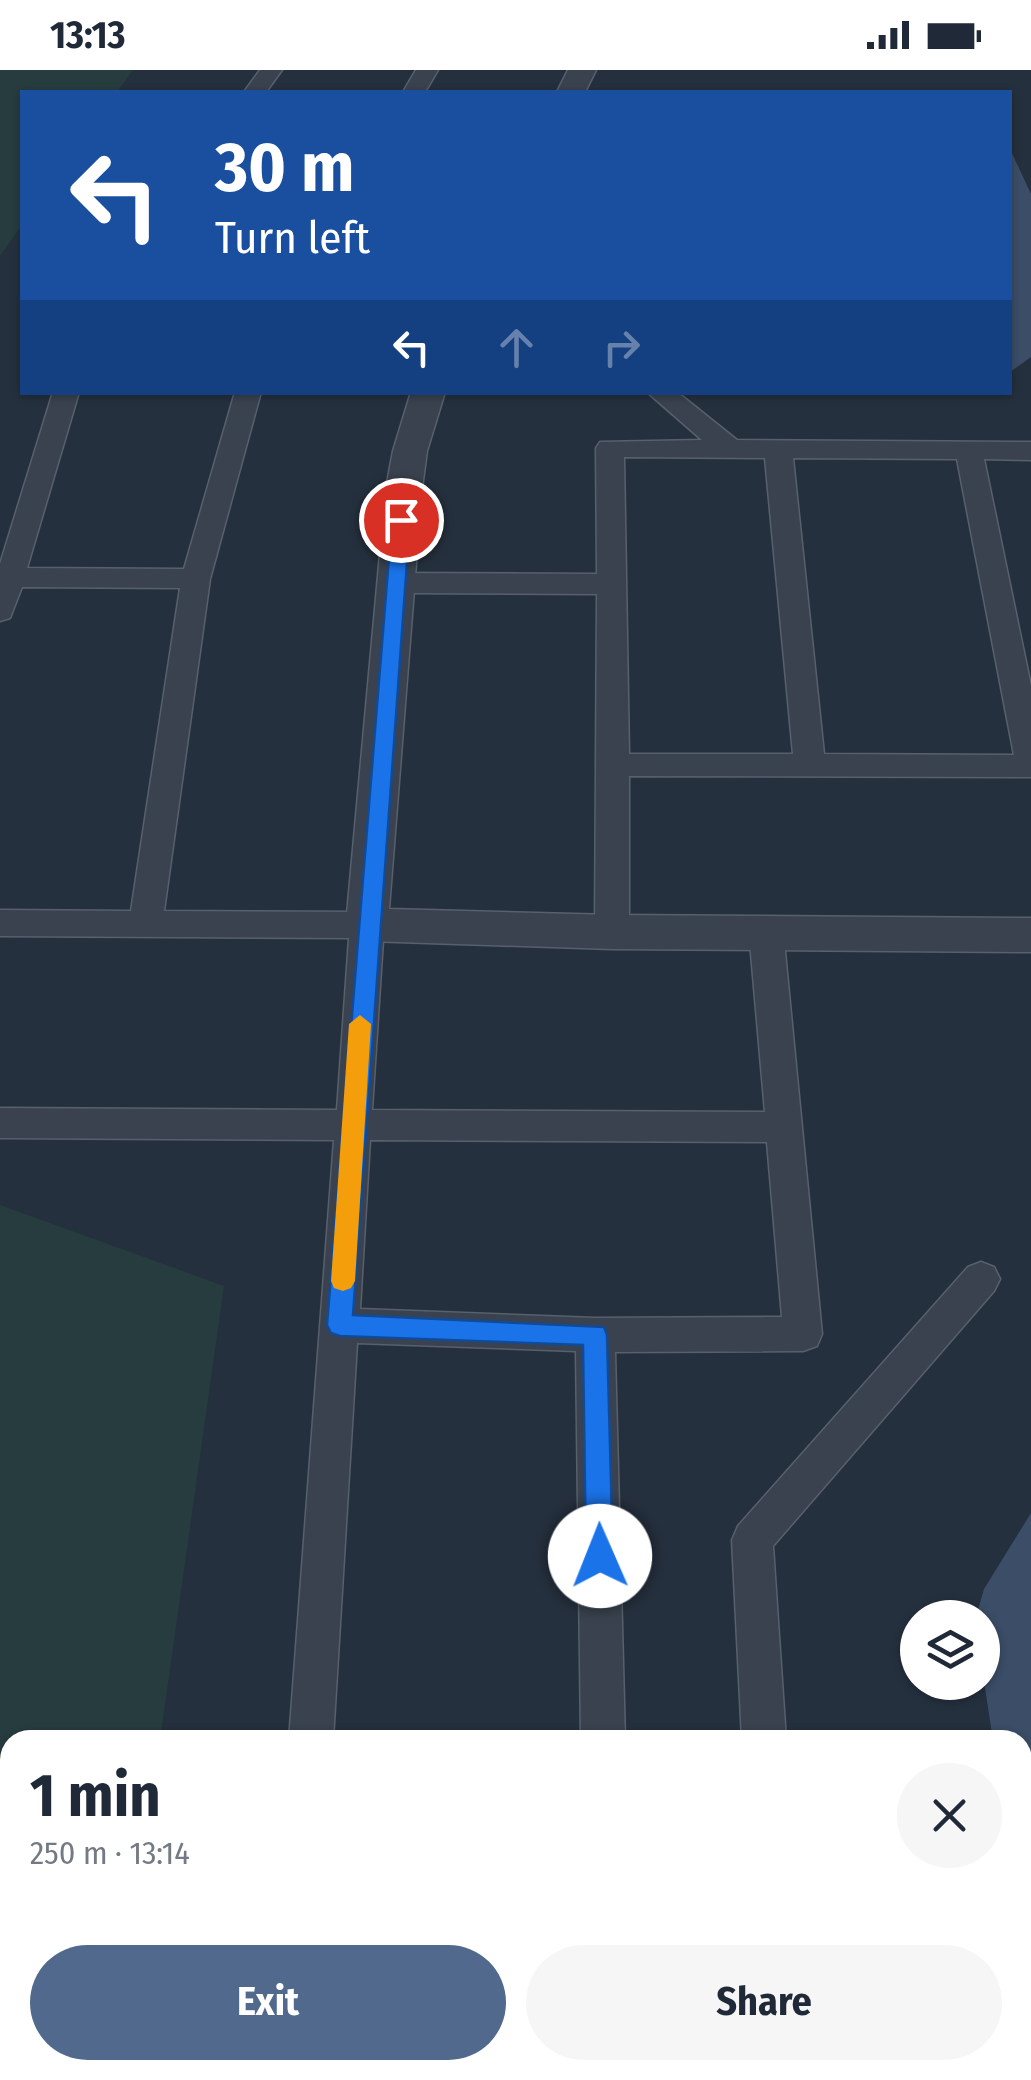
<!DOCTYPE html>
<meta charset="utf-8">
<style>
body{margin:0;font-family:"Fira Sans Condensed",sans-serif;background:#f6f6f7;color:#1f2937;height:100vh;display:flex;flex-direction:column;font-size:38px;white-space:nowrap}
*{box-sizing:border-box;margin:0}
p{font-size:32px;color:#747a83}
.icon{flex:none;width:55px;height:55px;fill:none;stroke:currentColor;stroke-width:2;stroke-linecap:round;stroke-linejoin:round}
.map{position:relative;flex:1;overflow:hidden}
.drawer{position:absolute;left:0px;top:1660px;width:1032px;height:350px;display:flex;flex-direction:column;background:#fff;border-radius:30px 30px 0 0;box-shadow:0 2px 8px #0004}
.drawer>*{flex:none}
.banner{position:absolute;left:20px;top:20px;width:992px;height:305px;border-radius:0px;box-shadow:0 2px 8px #0004;background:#1a4fa0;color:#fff;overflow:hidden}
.controls{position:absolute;left:900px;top:1530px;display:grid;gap:20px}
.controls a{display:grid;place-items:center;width:100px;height:100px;border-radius:50%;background:#fff;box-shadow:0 2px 8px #0004;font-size:50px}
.pin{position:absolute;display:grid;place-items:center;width:85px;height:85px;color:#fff;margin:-42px;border:5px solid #fff;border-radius:50%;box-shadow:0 2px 10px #0007}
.me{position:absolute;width:110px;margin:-55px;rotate:359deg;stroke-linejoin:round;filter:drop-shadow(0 0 8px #0008)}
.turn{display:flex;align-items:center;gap:35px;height:210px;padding:0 30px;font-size:45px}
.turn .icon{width:130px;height:130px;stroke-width:2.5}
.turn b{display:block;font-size:70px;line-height:85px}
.lanes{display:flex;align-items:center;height:95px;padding:0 30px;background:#0003;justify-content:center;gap:50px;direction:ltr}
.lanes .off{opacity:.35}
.round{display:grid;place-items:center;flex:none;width:105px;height:105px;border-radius:52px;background:#f6f6f7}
.overview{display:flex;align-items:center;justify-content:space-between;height:170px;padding:0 30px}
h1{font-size:60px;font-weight:700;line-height:75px}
.action{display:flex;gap:20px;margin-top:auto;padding:20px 30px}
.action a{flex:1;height:115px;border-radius:60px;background:#50698d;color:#fff;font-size:40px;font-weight:700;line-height:115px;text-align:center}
.action a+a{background:#f6f6f7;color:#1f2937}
.status{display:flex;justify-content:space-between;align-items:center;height:70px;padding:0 50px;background:#fff;direction:ltr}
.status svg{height:28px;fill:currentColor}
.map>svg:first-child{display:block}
.green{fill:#273c3f}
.water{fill:#3b4d67}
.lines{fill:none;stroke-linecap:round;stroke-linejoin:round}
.minor-casing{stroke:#57606c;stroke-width:3}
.tertiary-casing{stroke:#57606c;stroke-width:3}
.minor{fill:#39424e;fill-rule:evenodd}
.tertiary{fill:#39424e;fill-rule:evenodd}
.route{fill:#1a73e8;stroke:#114b97;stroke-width:2.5}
.slow{fill:#f59e0b}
</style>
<div class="status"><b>13:13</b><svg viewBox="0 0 49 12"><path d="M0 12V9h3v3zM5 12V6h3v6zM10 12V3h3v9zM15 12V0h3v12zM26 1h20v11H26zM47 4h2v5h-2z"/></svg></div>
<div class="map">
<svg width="1031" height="2010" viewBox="0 0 1031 2010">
<rect width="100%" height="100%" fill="#25303e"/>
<path class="green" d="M0,0h133l-16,22h-95v133l-22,31z
M0,1135l224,81 -64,454h-150v149l-10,9z"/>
<path class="water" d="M1010,79l21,45v163l-21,15z
M1031,1443v472l-9,-54v-191h-29l-10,-65 -1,-57 -6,-1 8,-28z"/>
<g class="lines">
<g class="minor-casing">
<path id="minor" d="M260,0h22l-16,22h-22z
M416,0h22l-13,22h-22z
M53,322h26l-52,176 157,1 51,-177h26l-51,187 -46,332 203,1 12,4 5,9 -12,185 393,2 -16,-181 5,-9 12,-4 12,4 5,9 39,403 -5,12 -14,5 -188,1 10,388h-44l-5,-389 -219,-8 -24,397h-44l45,-600 -334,-2v-30l337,2 12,-172 -349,-2v-26l131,1 49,-323 -158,-1 -12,31 -10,3v-57zM370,1070l397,2 15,175 -187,1 -235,-9z
M647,322h30l60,48 294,2v18l-47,-1 47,227v91l-402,-1v156l-5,9 -12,4 -12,-4 -5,-9 2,-338 -203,-1 -10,-3 -4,-7 4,-7 10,-3 203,1 -1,-126 4,-6 102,-2zM624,387l141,1 28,296h-164zM793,388l164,1 57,296 -190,-1z
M981,1192l13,5 6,12 -6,12 -221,255 13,194h-44l-10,-200 6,-14 230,-259z
M10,1871v49l-10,4v-49z
M265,2000h48l-1,10h-48z
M586,2000h48v10h-48z
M761,2000h48v10h-48z"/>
</g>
<g class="tertiary-casing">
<path id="tertiary" d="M568,0h28l-11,22h-28z
M411,322h34l-18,59 -5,37 -33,421 223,6 419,3v34l-419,-3 -245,-8 -15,-4 -6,-12 40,-437 7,-37z"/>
</g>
<use href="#minor" class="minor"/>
<use href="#tertiary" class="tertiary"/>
</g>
<path class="route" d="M401,444l9,6 -57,795 251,12 3,8 6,221 -4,9 -9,4 -10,-4 -4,-9 -3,-211 -243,-9 -9,-3 -4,-8 65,-805z"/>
<path class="slow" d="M360,945l11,9 -16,257 -4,7 -8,3 -9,-3 -3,-7 18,-257z"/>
</svg>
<div class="controls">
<a><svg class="icon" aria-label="layers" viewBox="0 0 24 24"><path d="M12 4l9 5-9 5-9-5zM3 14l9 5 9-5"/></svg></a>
</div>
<div class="pin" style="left:401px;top:450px;background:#d93025"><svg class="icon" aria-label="arrive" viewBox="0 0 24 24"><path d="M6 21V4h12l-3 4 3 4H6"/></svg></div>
<svg class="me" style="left:600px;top:1486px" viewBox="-20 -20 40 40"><circle r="19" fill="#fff"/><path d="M0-13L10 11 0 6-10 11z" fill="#1a73e8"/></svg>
<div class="banner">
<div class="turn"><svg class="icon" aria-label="left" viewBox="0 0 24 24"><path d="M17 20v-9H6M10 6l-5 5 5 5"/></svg><div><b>30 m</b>Turn left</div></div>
<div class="lanes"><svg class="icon" aria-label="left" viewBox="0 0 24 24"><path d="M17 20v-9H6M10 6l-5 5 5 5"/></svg><svg class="icon off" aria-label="ahead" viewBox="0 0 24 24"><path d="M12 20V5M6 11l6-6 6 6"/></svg><svg class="icon off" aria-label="right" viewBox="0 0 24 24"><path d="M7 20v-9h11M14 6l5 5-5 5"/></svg></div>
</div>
<section class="drawer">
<div class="overview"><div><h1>1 min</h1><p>250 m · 13:14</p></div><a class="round"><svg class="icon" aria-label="close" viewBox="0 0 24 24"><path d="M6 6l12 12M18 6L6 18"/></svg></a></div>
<div class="action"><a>Exit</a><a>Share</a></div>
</section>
</div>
